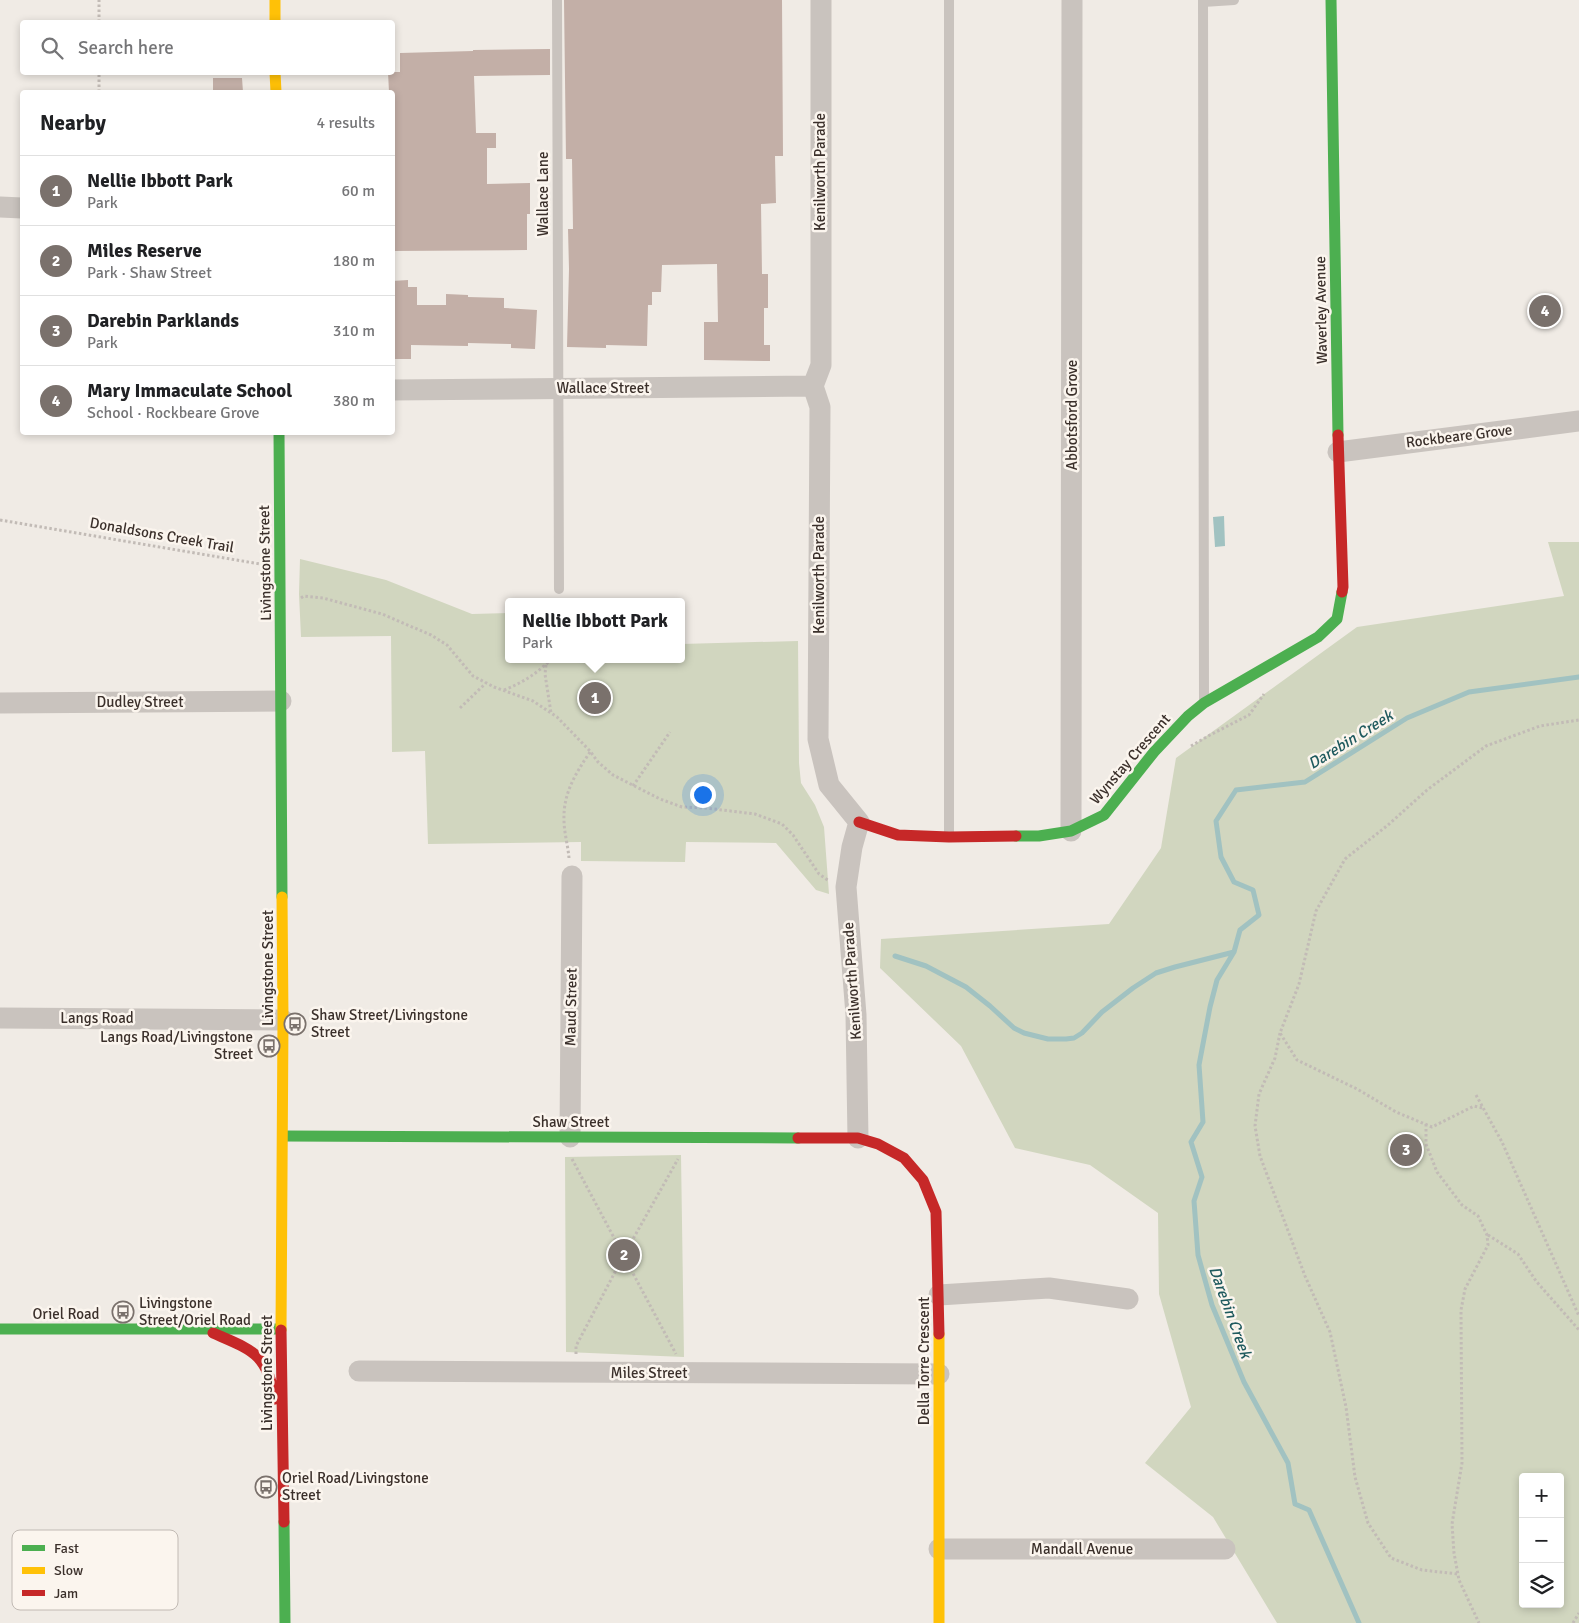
<!DOCTYPE html>
<meta charset="utf-8">
<style>
body{margin:0;font-family:Signika,sans-serif;background:#f2f2f2;color:#202124}
.controls{position:absolute;right:15px;bottom:15px;display:grid;overflow:hidden;border-radius:5px;box-shadow:0 2px 8px #0003}
.controls button{width:45px;height:45px;display:grid;place-items:center;padding:0;border:0;border-bottom:1px solid #e0e0e0;background:#fff;color:#202124;font:25px sans-serif}
.you{position:absolute;left:702px;top:794px;width:18px;height:18px;margin:-12px;border:4px solid #fff;border-radius:50%;background:#1a73e8;box-shadow:0 0 0 8px #1a73e833}
.badge{display:grid;place-items:center;width:32px;height:32px;border-radius:50%;background:#7a716c;color:#fff;font-size:16px;font-weight:700}
.pin{position:absolute;translate:-50% -50%;border:2px solid #fff;box-shadow:0 1px 5px #0006}
.popup{position:absolute;left:505px;top:598px;width:180px;height:65px;box-sizing:border-box;display:grid;place-content:center;border-radius:5px;background:#fff;filter:drop-shadow(0 1px 4px #0005);font-size:16px;white-space:nowrap;color:#757577}
.popup b{font-size:19px;color:#202124}
.popup::after{content:'';position:absolute;left:50%;top:100%;margin-left:-10px;border:10px solid transparent;border-top-color:#fff}
.list{margin:0;padding:0;list-style:none}
h2{display:flex;justify-content:space-between;align-items:center;height:65px;margin:0;padding:0 20px;font-size:21px}
h2 small{font-size:16px;font-weight:400;color:#757577}
.list li{display:grid;grid-template-columns:32px 1fr auto;gap:15px;align-items:center;box-sizing:border-box;height:70px;padding:0 20px;border-top:1px solid #e0e0e0}
.list b{display:block;font-size:19px;white-space:nowrap}
.list p{margin:0;font-size:16px;white-space:nowrap;color:#757577}
.list em{font-size:16px;font-style:normal;color:#757577}
.icon{flex:none;width:28px;height:28px;fill:none;stroke:currentColor;stroke-width:2;stroke-linecap:round;stroke-linejoin:round}
.map{position:relative;flex:none;width:1579px;height:1623px;overflow:hidden}
.search{position:absolute;background:#fff;box-shadow:0 2px 8px #0003;left:20px;top:20px;width:375px;height:55px;display:flex;align-items:center;gap:12px;box-sizing:border-box;padding:0 18px;border-radius:5px;color:#757577;font-size:19px}
.panel{position:absolute;background:#fff;box-shadow:0 2px 8px #0003;left:20px;top:90px;width:375px;height:345px;border-radius:5px}
.map>svg:first-child{display:block}
</style>
<div class="map">
<svg width="1579" height="1623" viewBox="0 0 1579 1623">
<rect width="100%" height="100%" fill="#f0ebe5"/>
<!-- green -->
<path fill="#d1d6bf" fill-rule="evenodd" d="M1548 542H1579V1623H1277L1213 1517 1145 1463 1191 1407 1159 1294 1158 1213 1090 1165 1015 1148 961 1046 880 968 881 939 1109 924 1161 848 1176 758 1357 627 1564 596ZM1523 1477H1560V1604H1523Z
M300 559 386 580 472 614 509 613V659H681V644L798 641 799 763 801 783 815 805 824 827 829 894 816 890 776 843 686 842 685 862 581 861V842L428 844 425 751 392 752 391 636 301 637 299 594Z
M681 1155 684 1357 566 1352 565 1157Z"/>
<!-- water -->
<path fill="#a1c2c1" d="M1224 516 1225 546 1215 547 1213 517Z"/>
<g fill="none" stroke-linecap="round" stroke-linejoin="round">
<!-- stream -->
<path stroke="#a1c2c1" stroke-width="5" d="M895 956 926 966 966 987 990 1006 1014 1028 1024 1033 1048 1039H1066L1074 1038 1082 1033 1102 1012 1133 988 1156 973 1175 967 1234 952
M1359 1623 1309 1510 1295 1504 1288 1463 1244 1382 1212 1305 1198 1255 1194 1201 1202 1177 1191 1142 1203 1122 1199 1065 1210 1007 1217 980 1234 952 1240 930 1259 915 1253 890 1234 882 1221 857 1216 821 1236 790 1305 782 1407 718 1469 692 1579 677"/>
</g>
<!-- building -->
<path fill="#c3afa7" d="M564 0H782L783 156H775L776 203 761 204 762 274H768V308H764V345H770V361L704 360V322H718L717 264 662 265 661 292H652V305H648L647 346 606 345V348L567 347 569 269 568 229H573L572 159H566Z
M550 49V75L474 76 476 133H496V148H487V184L530 183V214H527V250L392 251V92H389L388 72H400V53L473 51V50Z
M213 78H242L243 92H213Z
M408 280V287H417V305H446V294L468 295V297L504 298V308L537 310 535 349 511 348V344L468 343V346L411 345V359H392V281Z"/>
<g fill="none" stroke-linecap="round" stroke-linejoin="round">
<!-- path -->
<path stroke="#c2bbb6" stroke-width="3" stroke-dasharray="2.5 2.5" stroke-linecap="butt" d="M99 22V0
M99 92V72
M0 520 260 564
M301 598 304 596 323 598 382 614 431 635 447 645 473 676 494 687 533 701 557 717 590 751 598 762 613 775 660 799 682 807 706 808 755 814 782 824 793 835 819 874 829 881
M546 665 545 674 551 713
M504 690C522 683 538 673 551 659
M460 708 486 683
M1191 746 1210 735 1249 715 1264 694
M633 786 670 732
M569 858C568 846 564 832 564 820 563 793 576 773 590 752
M1280 1033 1275 1058 1259 1094 1255 1126 1260 1156 1305 1276 1330 1332 1346 1407 1355 1477 1368 1523 1391 1558 1422 1570 1458 1574
M1476 1095 1502 1142 1579 1316
M1482 1108 1474 1106 1432 1127 1396 1112 1357 1089 1297 1060 1280 1033 1299 984 1316 911 1345 859 1388 825 1427 790 1486 746 1540 726 1579 720
M1426 1124V1144L1437 1172 1462 1205 1478 1216 1487 1235 1488 1245 1465 1289 1461 1310 1462 1463 1452 1524 1454 1553 1459 1580 1479 1623
M572 1159 676 1354
M1488 1235 1518 1254 1536 1281 1579 1330
M576 1354V1346L624 1255 678 1159
M1573 1623 1579 1613"/>
<!-- lane -->
<path stroke="#c9c3be" stroke-width="10" d="M557 0 559 589
M1203 0 1204 699
M1203 2 1234 0
M949 836V0"/>
<!-- street -->
<path stroke="#c9c3be" stroke-width="21" d="M821 0V365L813 386 820 407 818 739 829 785 859 822 852 847 846 887 856 1015 858 1138
M0 207 22 208
M392 390 813 386
M1338 452 1579 421
M0 703 281 701
M1071 831 1072 0
M0 1018 283 1020
M570 1137 572 876
M939 1295 1049 1288 1128 1299
M359 1371 939 1374
M939 1549H1225"/>
<!-- fast -->
<path stroke="#4caf50" stroke-width="11" d="M1331 0 1338 435
M279 432 282 897
M1016 836H1039L1071 831 1104 815 1154 752 1188 716 1204 703 1318 637 1337 619 1342 592
M283 1136 798 1138
M0 1329H281
M284 1522 285 1623"/>
<!-- slow -->
<path stroke="#ffc107" stroke-width="11" d="M275 0V22
M275 72 276 92
M281 1330 283 1020 282 897
M939 1334V1623"/>
<!-- jam -->
<path stroke="#c62828" stroke-width="11" d="M1338 435 1343 587 1342 592
M859 822 898 835 949 837 1016 836
M798 1138H858L878 1144 904 1158 923 1180 936 1212 939 1334
M281 1330 284 1522
M213 1333C252 1350 267 1353 275 1399"/>
</g>
<!-- icons -->
<defs>
<g id="bus-ring" transform="scale(1.125)"><circle r="9.5" fill="#fbf5ee" stroke="#7a716c" stroke-width="1.5"/><path d="M-5-6H5V4H4V6H2V4H-2V6H-4V4H-5ZM-3.5-4V0h7V-4ZM-3.5 1.2v1.5H-2V1.2ZM2 1.2v1.5H3.5V1.2Z" fill="#7a716c"/></g>
</defs>
<g fill-rule="evenodd">
<use href="#bus-ring" x="295" y="1024"/>
<use href="#bus-ring" x="269" y="1046"/>
<use href="#bus-ring" x="123" y="1312"/>
<use href="#bus-ring" x="266" y="1487"/>
</g>
<g text-anchor="middle" stroke-width="5" stroke-linejoin="round" paint-order="stroke">
<!-- street labels -->
<g font-size="15" fill="#3b302b" stroke="#fbf5ee">
<text transform="translate(820 172) rotate(-90)" y="5">Kenilworth Parade</text>
<text transform="translate(543 194) rotate(-90)" y="5">Wallace Lane</text>
<text transform="translate(1321 310) rotate(-91)" y="5">Waverley Avenue</text>
<text x="603" y="393">Wallace Street</text>
<text transform="translate(1072 415) rotate(-90)" y="5">Abbotsford Grove</text>
<text transform="translate(1459 436) rotate(-7)" y="5">Rockbeare Grove</text>
<text transform="translate(162 535) rotate(10)" y="5">Donaldsons Creek Trail</text>
<text transform="translate(265 563) rotate(-91)" y="5">Livingstone Street</text>
<text transform="translate(819 575) rotate(-90)" y="5">Kenilworth Parade</text>
<text x="140" y="707">Dudley Street</text>
<text transform="translate(1130 759) rotate(-49)" y="5">Wynstay Crescent</text>
<text transform="translate(268 968) rotate(-90)" y="5">Livingstone Street</text>
<text transform="translate(852 981) rotate(-94)" y="5">Kenilworth Parade</text>
<text transform="translate(571 1007) rotate(-89)" y="5">Maud Street</text>
<text x="97" y="1023">Langs Road</text>
<text x="571" y="1127">Shaw Street</text>
<text x="66" y="1319">Oriel Road</text>
<text transform="translate(924 1361) rotate(-90)" y="5">Della Torre Crescent</text>
<text transform="translate(267 1373) rotate(-90)" y="5">Livingstone Street</text>
<text x="649" y="1378">Miles Street</text>
<text x="1082" y="1554">Mandall Avenue</text>
</g>
<!-- poi labels -->
<g font-size="15" fill="#3b302b" stroke="#fbf5ee" text-anchor="start">
<text x="311" y="1020">Shaw Street/Livingstone<tspan x="311" dy="17">Street</tspan></text>
<text x="253" y="1042" text-anchor="end">Langs Road/Livingstone<tspan x="253" dy="17">Street</tspan></text>
<text x="139" y="1308">Livingstone<tspan x="139" dy="17">Street/Oriel Road</tspan></text>
<text x="282" y="1483">Oriel Road/Livingstone<tspan x="282" dy="17">Street</tspan></text>
</g>
<!-- water labels -->
<g font-size="16" font-style="italic" fill="#1f5a5e" stroke="#fbf5ee">
<text transform="translate(1350 739) rotate(-32)" y="6">Darebin Creek</text>
<text transform="translate(1231 1312) rotate(70)" y="6">Darebin Creek</text>
</g>
</g>
<!-- legend -->
<rect x="12" y="1530" width="166" height="80" rx="8" fill="#fbf5ee" stroke="#c1bab4" stroke-width="1"/>
<rect x="22" y="1545" width="23" height="6" fill="#4caf50"/>
<rect x="22" y="1567" width="23" height="7" fill="#ffc107"/>
<rect x="22" y="1590" width="23" height="6" fill="#c62828"/>
<g font-size="14" fill="#3b302b">
<text x="54" y="1553">Fast</text>
<text x="54" y="1575">Slow</text>
<text x="54" y="1598">Jam</text>
</g>
</svg>
<div class="controls">
<button>+</button>
<button>−</button>
<button><svg class="icon" aria-label="layers" viewBox="0 0 24 24"><path d="M12 4l9 5-9 5-9-5zM3 14l9 5 9-5"/></svg></button>
</div>
<div class="you"></div>
<div class="pin badge" style="left:595px;top:698px">1</div>
<div class="popup"><b>Nellie Ibbott Park</b>Park</div>
<div class="pin badge" style="left:624px;top:1255px">2</div>
<div class="pin badge" style="left:1406px;top:1150px">3</div>
<div class="pin badge" style="left:1545px;top:311px">4</div>
<div class="search"><svg class="icon" aria-label="search" viewBox="0 0 24 24"><circle cx="10" cy="10" r="6"/><path d="M15 15l6 6"/></svg>Search here</div>
<section class="panel">
<h2>Nearby<small>4 results</small></h2>
<ul class="list">
<li><span class="badge">1</span><div><b>Nellie Ibbott Park</b><p>Park</p></div><em>60 m</em></li>
<li><span class="badge">2</span><div><b>Miles Reserve</b><p>Park · Shaw Street</p></div><em>180 m</em></li>
<li><span class="badge">3</span><div><b>Darebin Parklands</b><p>Park</p></div><em>310 m</em></li>
<li><span class="badge">4</span><div><b>Mary Immaculate School</b><p>School · Rockbeare Grove</p></div><em>380 m</em></li>
</ul>
</section>
</div>
